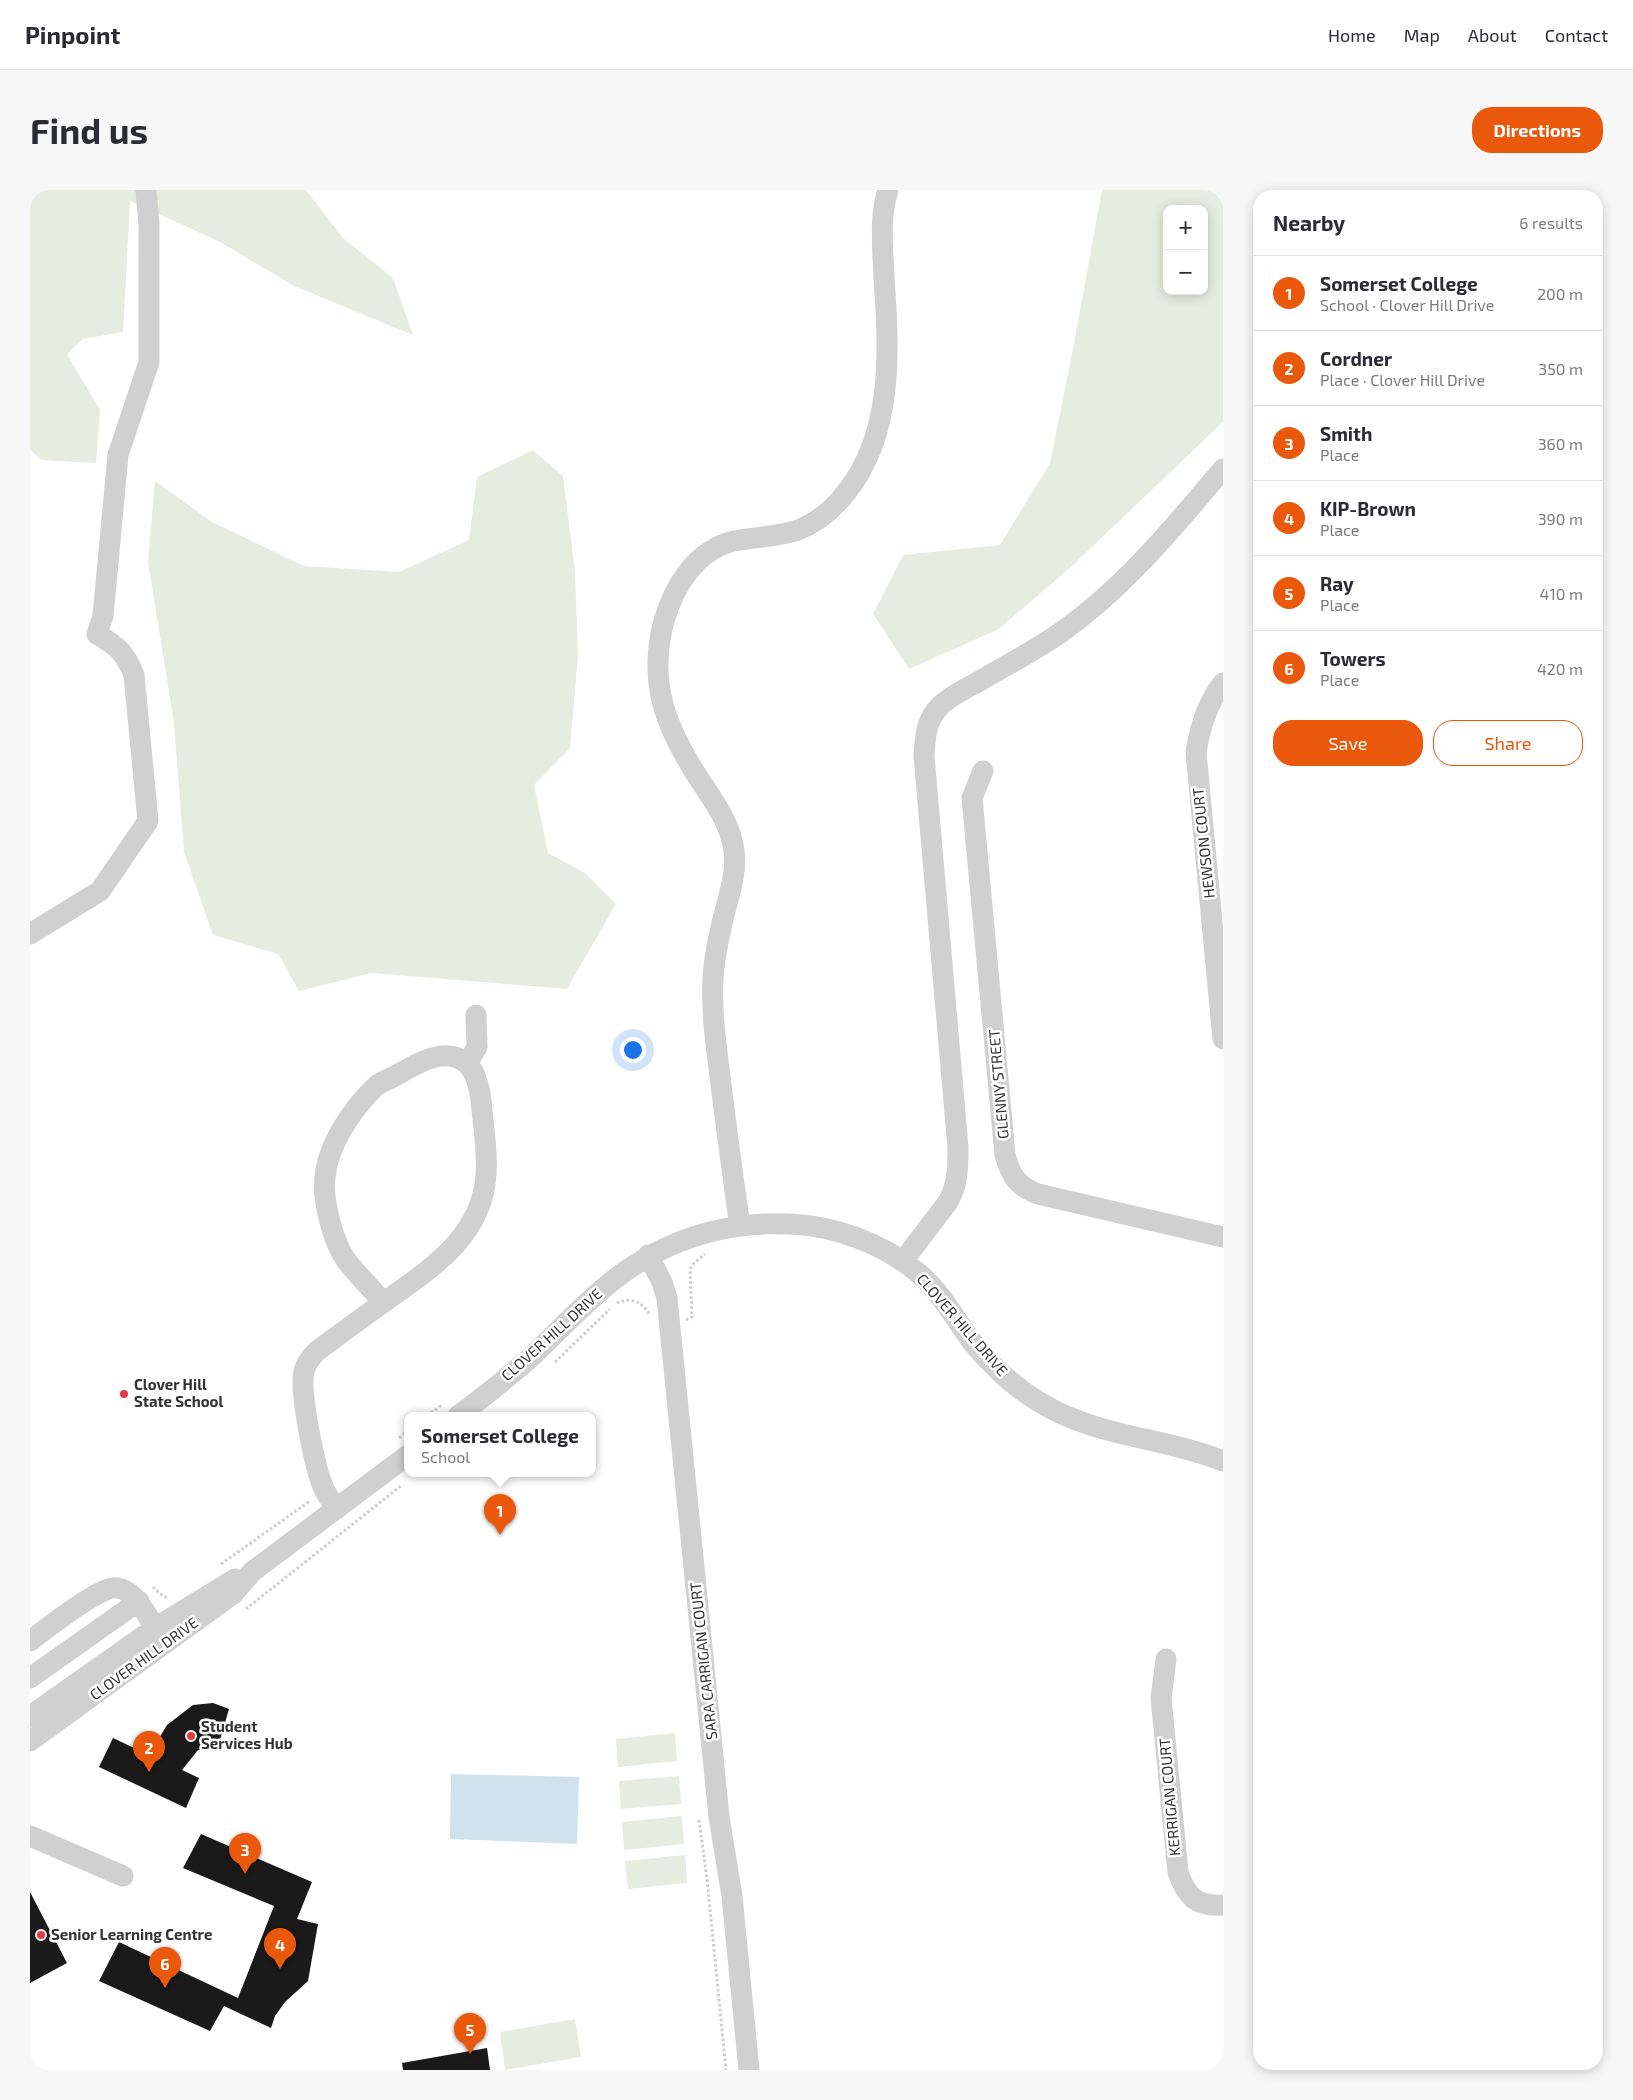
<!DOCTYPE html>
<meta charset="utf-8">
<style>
body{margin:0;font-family:"Exo 2",sans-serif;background:#f7f7f7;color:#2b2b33}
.controls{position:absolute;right:15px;top:15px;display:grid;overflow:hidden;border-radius:10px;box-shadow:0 2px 12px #0003}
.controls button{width:45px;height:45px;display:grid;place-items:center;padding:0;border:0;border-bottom:1px solid #e1e1e2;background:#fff;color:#2b2b33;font:25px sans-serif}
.you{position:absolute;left:602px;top:859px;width:18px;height:18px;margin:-12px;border:4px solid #fff;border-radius:50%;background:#1a73e8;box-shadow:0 0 0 8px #1a73e833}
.badge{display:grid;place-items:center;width:32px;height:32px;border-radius:50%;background:#ea580c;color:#fff;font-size:16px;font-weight:700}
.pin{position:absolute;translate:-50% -41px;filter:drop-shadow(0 1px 2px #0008)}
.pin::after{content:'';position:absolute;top:26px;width:18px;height:15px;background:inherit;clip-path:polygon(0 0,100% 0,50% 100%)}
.popup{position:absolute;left:374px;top:1222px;width:192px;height:65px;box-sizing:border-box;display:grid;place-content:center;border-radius:10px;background:#fff;filter:drop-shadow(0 1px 4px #0005);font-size:16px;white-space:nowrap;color:#7c7c81}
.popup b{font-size:19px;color:#2b2b33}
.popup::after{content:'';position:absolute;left:50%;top:100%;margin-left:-10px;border:10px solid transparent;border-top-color:#fff}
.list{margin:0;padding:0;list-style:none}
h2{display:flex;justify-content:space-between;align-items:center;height:65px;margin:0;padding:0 20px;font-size:21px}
h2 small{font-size:16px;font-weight:400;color:#7c7c81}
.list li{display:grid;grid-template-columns:32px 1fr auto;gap:15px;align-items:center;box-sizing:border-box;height:75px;padding:0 20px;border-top:1px solid #e1e1e2}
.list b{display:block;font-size:19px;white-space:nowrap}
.list p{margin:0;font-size:16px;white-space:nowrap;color:#7c7c81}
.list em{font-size:16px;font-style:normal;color:#7c7c81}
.actions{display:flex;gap:10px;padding:15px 20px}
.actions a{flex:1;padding:11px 0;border:1px solid #ea580c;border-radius:20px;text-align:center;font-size:18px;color:#ea580c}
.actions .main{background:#ea580c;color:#fff}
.map{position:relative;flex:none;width:1193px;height:1880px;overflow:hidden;border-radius:20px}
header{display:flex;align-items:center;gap:30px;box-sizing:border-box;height:70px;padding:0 25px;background:#fff;border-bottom:1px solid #e1e1e2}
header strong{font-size:24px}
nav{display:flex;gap:28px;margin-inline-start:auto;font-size:18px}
.intro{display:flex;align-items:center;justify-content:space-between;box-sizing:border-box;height:120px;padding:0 30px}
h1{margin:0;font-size:35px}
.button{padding:12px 22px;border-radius:20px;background:#ea580c;color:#fff;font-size:18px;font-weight:700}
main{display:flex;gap:30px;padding:0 30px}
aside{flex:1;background:#fff;border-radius:20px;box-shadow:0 2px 12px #0003}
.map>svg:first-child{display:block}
</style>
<header>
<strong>Pinpoint</strong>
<nav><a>Home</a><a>Map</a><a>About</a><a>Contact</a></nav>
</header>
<div class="intro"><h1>Find us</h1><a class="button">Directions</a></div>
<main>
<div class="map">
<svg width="1193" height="1880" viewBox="0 0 1193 1880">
<rect width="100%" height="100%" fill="#fff"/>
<!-- green -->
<path fill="#e6ecdf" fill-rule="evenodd" d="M0 0H276L313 48 363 88 383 145 264 96 190 52 100 11 93 142 53 149 37 164 70 220 66 273 12 270 0 260Z
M1072 0H1193V232L1042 376 969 439 879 479 843 424 873 365 970 355 1020 273 1044 154ZM1137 19H1174V101H1137Z
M503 260 533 286 545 381 548 465 540 558 504 595 518 663 555 683 586 714 537 799 341 783 269 801 248 764 183 745 154 662 144 533 118 372 125 291 182 332 274 376 369 382 439 350 447 287Z
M645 1543 647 1571 588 1577 586 1549Z
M649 1586 651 1614 591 1619 589 1591Z
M652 1626 654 1654 594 1660 592 1632Z
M655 1665 657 1693 598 1699 595 1671Z
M545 1829 551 1867 475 1880 470 1842Z"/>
<!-- water -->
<path fill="#cfe2ee" d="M421 1584 549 1587 547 1654 420 1649Z"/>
<!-- building -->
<path fill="#1a1a1a" d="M183 1513 199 1519 188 1557 168 1560 152 1580 169 1588 156 1618 69 1577 83 1548 119 1565 137 1535 163 1515Z
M171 1644 282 1692 267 1729 288 1734 278 1791 255 1812 245 1826 241 1838 194 1816 180 1841 69 1791 89 1752 208 1808 244 1716 153 1678Z
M0 1702 37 1773 0 1793Z
M457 1858 460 1880H373L372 1873Z"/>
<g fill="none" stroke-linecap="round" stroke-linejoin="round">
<!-- path -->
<path stroke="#cdcdcd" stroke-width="3" stroke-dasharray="2.5 2.5" stroke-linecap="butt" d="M587 1113C600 1107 612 1111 619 1124
M656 1130 662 1127 660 1079 664 1073 675 1064
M525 1172 580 1119
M397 1226 412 1215
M369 1248 378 1241
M191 1374 280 1311
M123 1397 133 1406 138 1408
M216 1419 372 1295
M669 1630 677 1689 696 1880"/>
<!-- minor -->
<path stroke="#d0d0d0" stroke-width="21" d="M1193 493C1177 513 1170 537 1166 562L1193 849
M953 581 942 608 975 965C981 986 987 996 1008 1004L1193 1047
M0 744 70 701 118 631 104 485C95 462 87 456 67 444L73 426 88 265 119 172V35L116 0
M437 874 447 857 446 825
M710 1036C703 989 697 942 691 895 687 860 681 825 683 789 684 767 689 746 694 725 699 705 707 682 704 661 701 635 685 613 671 592 637 540 617 494 634 431 644 396 666 360 704 351 725 347 748 347 768 340 786 333 803 319 815 304 864 244 859 161 854 88 853 60 849 28 858 0
M618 1065 632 1092 637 1108 689 1627 702 1706 719 1880
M873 1071 918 1012C928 994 928 978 928 958L894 566C895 547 896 530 910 516 920 506 935 499 948 492 975 476 1004 461 1030 443 1094 398 1143 338 1193 279
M428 1226C452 1208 476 1189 499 1169 528 1142 555 1112 586 1088 637 1049 697 1031 760 1034 805 1036 852 1053 887 1082 911 1101 924 1128 943 1153 962 1176 985 1198 1011 1213 1067 1247 1133 1247 1193 1271
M307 1319C303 1312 297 1306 294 1299 285 1279 269 1201 274 1181 276 1173 281 1167 287 1161 310 1144 333 1127 357 1110 402 1078 452 1046 456 985 458 961 453 935 451 910 448 890 443 868 419 866 401 864 378 879 363 887 357 890 351 892 346 896 323 918 298 954 295 987 292 1009 303 1052 316 1070 326 1084 342 1098 353 1113
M0 1451C15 1440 73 1393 88 1398 99 1400 109 1411 114 1420 120 1430 128 1440 127 1452
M1136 1469 1131 1508 1148 1682C1156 1706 1166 1717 1193 1715
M0 1488 109 1411
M0 1526 125 1438 205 1389
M0 1551 203 1404 223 1381 378 1265
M0 1646 93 1686"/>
</g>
<!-- markers -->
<g fill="#e63946" stroke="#fff" stroke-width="2">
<circle cx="94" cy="1204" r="5"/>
<circle cx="161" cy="1546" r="5"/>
<circle cx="11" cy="1745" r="5"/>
</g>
<g text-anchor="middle" stroke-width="5" stroke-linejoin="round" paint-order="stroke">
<!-- street labels -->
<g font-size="15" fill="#333" stroke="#fff">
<text transform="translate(1174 653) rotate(-96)" y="5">HEWSON COURT</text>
<text transform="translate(969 894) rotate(-95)" y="5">GLENNY STREET</text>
<text transform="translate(932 1135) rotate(49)" y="5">CLOVER HILL DRIVE</text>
<text transform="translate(522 1145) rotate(-42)" y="5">CLOVER HILL DRIVE</text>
<text transform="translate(114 1469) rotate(-36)" y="5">CLOVER HILL DRIVE</text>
<text transform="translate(674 1471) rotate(-96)" y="5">SARA CARRIGAN COURT</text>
<text transform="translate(1140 1607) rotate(-95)" y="5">KERRIGAN COURT</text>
</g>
<!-- poi labels -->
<g font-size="15" font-weight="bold" fill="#333" stroke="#fff" text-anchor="start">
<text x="104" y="1200">Clover Hill<tspan x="104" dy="17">State School</tspan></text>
<text x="171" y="1542">Student<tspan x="171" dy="17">Services Hub</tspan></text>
<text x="21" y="1750">Senior Learning Centre</text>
</g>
</g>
</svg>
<div class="controls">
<button>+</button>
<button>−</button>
</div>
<div class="you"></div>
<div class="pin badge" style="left:470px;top:1345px">1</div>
<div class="popup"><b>Somerset College</b>School</div>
<div class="pin badge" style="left:119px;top:1582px">2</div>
<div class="pin badge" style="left:215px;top:1684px">3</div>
<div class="pin badge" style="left:250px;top:1779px">4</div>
<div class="pin badge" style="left:440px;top:1864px">5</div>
<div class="pin badge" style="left:135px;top:1798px">6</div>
</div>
<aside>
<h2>Nearby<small>6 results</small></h2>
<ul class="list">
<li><span class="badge">1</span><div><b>Somerset College</b><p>School · Clover Hill Drive</p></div><em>200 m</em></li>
<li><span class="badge">2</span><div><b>Cordner</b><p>Place · Clover Hill Drive</p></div><em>350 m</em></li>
<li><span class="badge">3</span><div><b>Smith</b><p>Place</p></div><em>360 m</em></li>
<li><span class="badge">4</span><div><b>KIP-Brown</b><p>Place</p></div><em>390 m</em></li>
<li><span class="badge">5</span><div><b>Ray</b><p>Place</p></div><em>410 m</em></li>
<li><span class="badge">6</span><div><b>Towers</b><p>Place</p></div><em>420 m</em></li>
</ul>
<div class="actions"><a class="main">Save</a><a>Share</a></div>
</aside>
</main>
